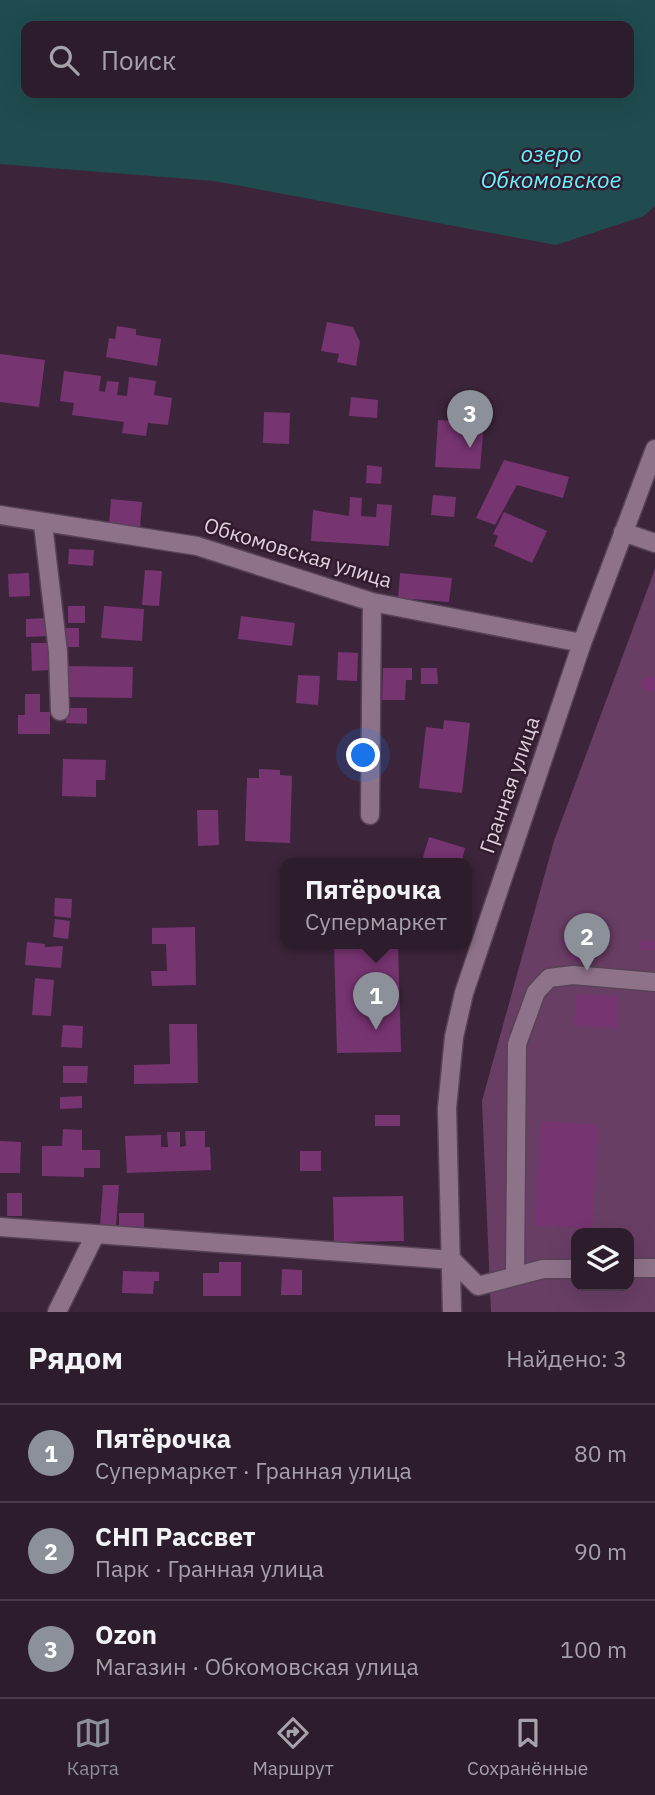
<!DOCTYPE html>
<html lang="ru">
<meta charset="utf-8">
<style>
body{margin:0;font-family:"IBM Plex Sans",sans-serif;background:#392938;color:#f1f3f6}
.controls{position:absolute;right:21px;bottom:21px;display:grid;overflow:hidden;border-radius:14px;box-shadow:0 7px 28px #0002}
.controls button{width:63px;height:63px;display:grid;place-items:center;padding:0;border:0;border-bottom:2px solid #483a48;background:#2d1c2c;color:#f1f3f6;font:35px sans-serif}
.you{position:absolute;left:364px;top:756px;width:24px;height:24px;margin:-18px;border:5px solid #fff;border-radius:50%;background:#1a73e8;box-shadow:0 0 0 10px #1a73e833}
.badge{display:grid;place-items:center;width:46px;height:46px;border-radius:50%;background:#8c9099;color:#fff;font-size:23px;font-weight:700}
.pin{position:absolute;translate:-50% -58px;filter:drop-shadow(0 2px 4px #0008)}
.pin::after{content:'';position:absolute;top:37px;width:24px;height:21px;background:inherit;clip-path:polygon(0 0,100% 0,50% 100%)}
.popup{position:absolute;left:280px;top:858px;width:192px;height:91px;box-sizing:border-box;display:grid;place-content:center;border-radius:14px;background:#2d1c2c;filter:drop-shadow(0 2px 5px #0005);font-size:23px;white-space:nowrap;color:#a7a1a9}
.popup b{font-size:26px;color:#f1f3f6}
.popup::after{content:'';position:absolute;left:50%;top:100%;margin-left:-14px;border:14px solid transparent;border-top-color:#2d1c2c}
.list{margin:0;padding:0;list-style:none}
h2{display:flex;justify-content:space-between;align-items:center;height:91px;margin:0;padding:0 28px;font-size:30px}
h2 small{font-size:23px;font-weight:400;color:#a7a1a9}
.list li{display:grid;grid-template-columns:46px 1fr auto;gap:21px;align-items:center;box-sizing:border-box;height:98px;padding:0 28px;border-top:2px solid #483a48}
.list b{display:block;font-size:26px;white-space:nowrap}
.list p{margin:0;font-size:23px;white-space:nowrap;color:#a7a1a9}
.list em{font-size:23px;font-style:normal;color:#a7a1a9}
.icon{flex:none;width:38px;height:38px;fill:none;stroke:currentColor;stroke-width:2;stroke-linecap:round;stroke-linejoin:round}
.map{position:relative;flex:none;width:655px;height:1312px;overflow:hidden}
.search{position:absolute;background:#2d1c2c;box-shadow:0 7px 28px #0002;left:21px;right:21px;top:21px;height:77px;display:flex;align-items:center;gap:18px;box-sizing:border-box;padding:0 24px;border-radius:14px;color:#a7a1a9;font-size:26px}
.sheet{height:385px;background:#2d1c2c}
nav{display:flex;justify-content:space-around;align-items:center;box-sizing:border-box;height:98px;border-top:2px solid #483a48;background:#2d1c2c;font-size:19px;color:#a7a1a9}
nav a{display:grid;justify-items:center;gap:4px}
nav .on{color:#8c9099}
.map>svg:first-child{display:block}
</style>
<div class="map">
<svg width="655" height="1312" viewBox="0 0 655 1312">
<rect width="100%" height="100%" fill="#3c253a"/>
<!-- green -->
<path fill="#693e65" fill-rule="evenodd" d="M655 569V1312H491L482 1101 554 841ZM576 1233H629V1286H576Z"/>
<!-- water -->
<path fill="#204c4f" fill-rule="evenodd" d="M0 0H655V206L644 216 556 245 214 181 0 164ZM26 26H629V93H26Z"/>
<!-- building -->
<path fill="#763471" d="M327 322 353 327 360 342 356 366 337 362 339 354 321 351Z
M117 326 136 329V335L161 339 157 366 106 357 109 338 115 339Z
M0 354 45 360 39 407 0 402Z
M64 371 101 376 99 391 105 392 107 381 119 382 117 395 127 396 129 377 156 381 154 395 172 398 168 425 148 423 146 436 122 433 124 422 72 415 74 403 60 401Z
M351 397 378 400 377 418 349 416Z
M264 412 290 413 289 444 263 443Z
M438 420 484 423 480 469 435 467Z
M504 460 569 477 563 498 517 485 495 525 476 518Z
M367 465 382 467 381 484 366 483Z
M433 495 456 497 454 517 431 515Z
M350 497 362 498 361 516 376 517 377 504 392 505 389 546 311 541 313 510 349 516Z
M111 499 142 502 140 528 109 525Z
M504 512 547 531 532 563 494 546 498 536 493 534Z
M69 549 94 550 93 566 68 564Z
M145 570 162 571 159 606 142 605Z
M29 573 30 596 9 597 8 574Z
M400 573 452 578 449 602 398 598Z
M68 606H85V623H68Z
M104 606 144 609 142 641 101 638Z
M241 616 295 623 292 646 238 639Z
M48 618 49 636 26 637V619Z
M66 628H79V647H65Z
M31 643H50L51 670 32 671Z
M338 652 358 653 357 681 337 680Z
M66 666 133 667 132 698 66 697Z
M383 668H412V680H406L405 700H382Z
M421 668H437L438 684H421Z
M298 675 320 676 318 705 296 703Z
M642 677H655V691H642Z
M25 694H40V712H50V734H18V715H25Z
M67 708H87V724L66 723Z
M444 720 470 723 462 793 419 788 426 727 443 729Z
M63 759 106 760 105 780H96V797L62 796Z
M259 769 280 770V775L292 776 290 843 245 841 247 778H259Z
M197 810H218L219 845 198 846Z
M429 837 465 848 461 864H421Z
M55 898 72 899 71 918 54 916Z
M55 919 70 921 68 939 53 937Z
M195 927 196 985 152 986 151 971H167L166 944H152V928Z
M566 931 595 941 587 964 568 958 572 947 561 944Z
M639 941H655V950H639Z
M27 942 45 944V947L63 946 61 968 25 965Z
M334 944H398L401 1052 337 1053Z
M35 978 54 980 51 1016 32 1015Z
M576 994 618 996 617 1028 574 1026Z
M169 1024H197L198 1083 134 1084V1065L170 1064Z
M63 1025 83 1026 82 1048 61 1047Z
M63 1066H88L87 1083H63Z
M82 1096V1108L60 1109V1097Z
M375 1115H400V1126H375Z
M541 1121 598 1125 592 1229 535 1225Z
M63 1129 82 1130V1150H100V1168H84V1177L42 1176V1146H62Z
M185 1131H205V1147H210L211 1170 127 1173 125 1136 161 1135V1147H168L167 1132H180V1147L186 1146Z
M0 1141 21 1142 20 1173H0Z
M300 1151H321V1171H300Z
M103 1185H119L116 1226 100 1225Z
M7 1193H22V1216H7Z
M403 1196 404 1241 334 1242 333 1197Z
M119 1213H144V1232H119Z
M219 1262H241V1296H203V1273H219Z
M282 1269 302 1270V1295H281Z
M123 1271 159 1272V1281H154L153 1294 122 1293Z"/>
<g fill="none" stroke-linecap="round" stroke-linejoin="round">
<!-- minor casing -->
<g stroke="#574355" stroke-width="21">
<path id="minor" d="M0 515 197 546 372 602 582 643
M43 524 58 652 60 711
M623 532 655 543
M370 815 372 602
M0 1227 452 1260 478 1286 543 1269H576
M629 1268H655
M515 1275 517 1044 536 992 549 978 573 975 655 982
M57 1312 95 1235
M452 1312 447 1108 454 1037 464 993 582 643 655 449"/>
</g>
<!-- minor -->
<use href="#minor" stroke="#8e728a" stroke-width="18"/>
</g>
<g text-anchor="middle" stroke-width="5" stroke-linejoin="round" paint-order="stroke">
<!-- street labels -->
<g font-size="21" fill="#decfdc" stroke="#321b2f">
<text transform="translate(298 553) rotate(17)" y="7">Обкомовская улица</text>
<text transform="translate(510 785) rotate(-71)" y="7">Гранная улица</text>
</g>
<!-- water labels -->
<g font-size="23" font-style="italic" fill="#65f4fc" stroke="#321b2f">
<text x="551" y="162">озеро<tspan x="551" dy="26">Обкомовское</tspan></text>
</g>
</g>
</svg>
<div class="controls">
<button><svg class="icon" aria-label="layers" viewBox="0 0 24 24"><path d="M12 4l9 5-9 5-9-5zM3 14l9 5 9-5"/></svg></button>
</div>
<div class="you"></div>
<div class="pin badge" style="left:376px;top:1030px">1</div>
<div class="popup"><b>Пятёрочка</b>Супермаркет</div>
<div class="pin badge" style="left:587px;top:971px">2</div>
<div class="pin badge" style="left:470px;top:448px">3</div>
<div class="search"><svg class="icon" aria-label="search" viewBox="0 0 24 24"><circle cx="10" cy="10" r="6"/><path d="M15 15l6 6"/></svg>Поиск</div>
</div>
<section class="sheet">
<h2>Рядом<small>Найдено: 3</small></h2>
<ul class="list">
<li><span class="badge">1</span><div><b>Пятёрочка</b><p>Супермаркет · Гранная улица</p></div><em>80 m</em></li>
<li><span class="badge">2</span><div><b>СНП Рассвет</b><p>Парк · Гранная улица</p></div><em>90 m</em></li>
<li><span class="badge">3</span><div><b>Ozon</b><p>Магазин · Обкомовская улица</p></div><em>100 m</em></li>
</ul>
</section>
<nav>
<a class="on"><svg class="icon" aria-label="map" viewBox="0 0 24 24"><path d="M3 6l6-2 6 2 6-2v14l-6 2-6-2-6 2zM9 4v14M15 6v14"/></svg>Карта</a>
<a><svg class="icon" aria-label="directions" viewBox="0 0 24 24"><path d="M12 3l9 9-9 9-9-9zM9 14v-3h6M13 9l2 2-2 2"/></svg>Маршрут</a>
<a><svg class="icon" aria-label="saved" viewBox="0 0 24 24"><path d="M7 4h10v16l-5-4-5 4z"/></svg>Сохранённые</a>
</nav>
